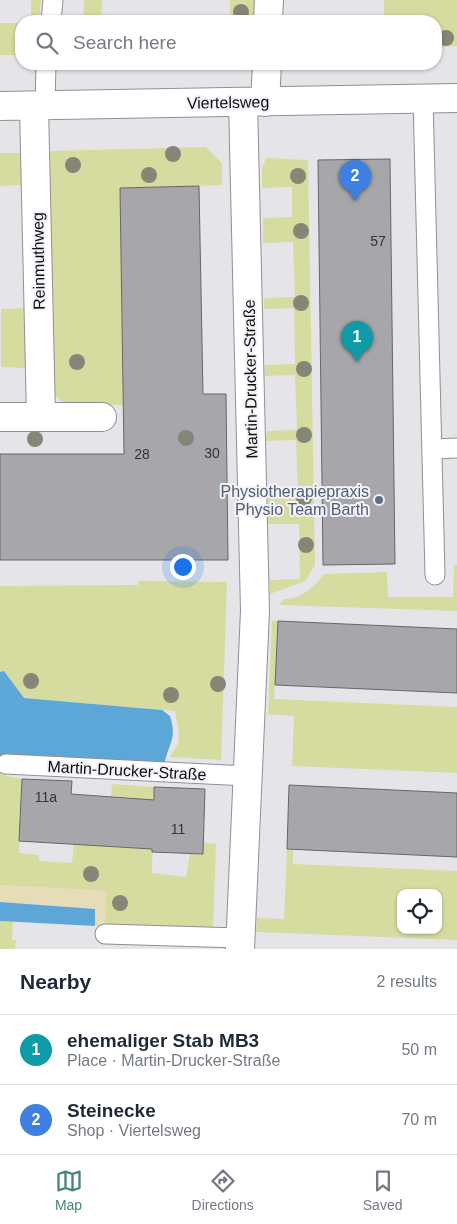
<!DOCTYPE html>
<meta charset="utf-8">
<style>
body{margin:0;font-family:Arial,sans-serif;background:#f2f2f3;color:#1f2937}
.controls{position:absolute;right:15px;bottom:15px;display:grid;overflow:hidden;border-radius:10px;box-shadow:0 1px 4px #0004}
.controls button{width:45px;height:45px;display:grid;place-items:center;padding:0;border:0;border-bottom:1px solid #e0e1e3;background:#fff;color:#1f2937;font:25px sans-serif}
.you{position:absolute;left:182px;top:566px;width:18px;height:18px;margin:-12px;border:4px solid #fff;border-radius:50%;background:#1a73e8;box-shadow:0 0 0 8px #1a73e833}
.badge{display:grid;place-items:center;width:32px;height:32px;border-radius:50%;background:#448778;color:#fff;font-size:16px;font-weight:700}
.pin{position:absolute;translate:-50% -41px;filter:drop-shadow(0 1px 2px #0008)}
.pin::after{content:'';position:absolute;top:26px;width:18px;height:15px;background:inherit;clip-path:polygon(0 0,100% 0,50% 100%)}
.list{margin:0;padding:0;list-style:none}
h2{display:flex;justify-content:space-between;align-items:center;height:65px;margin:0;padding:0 20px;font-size:21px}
h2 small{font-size:16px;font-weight:400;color:#747a83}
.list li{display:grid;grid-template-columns:32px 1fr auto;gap:15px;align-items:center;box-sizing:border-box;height:70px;padding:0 20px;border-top:1px solid #e0e1e3}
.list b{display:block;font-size:19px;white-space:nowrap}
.list p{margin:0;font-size:16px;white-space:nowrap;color:#747a83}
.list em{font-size:16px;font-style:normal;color:#747a83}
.icon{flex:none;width:28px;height:28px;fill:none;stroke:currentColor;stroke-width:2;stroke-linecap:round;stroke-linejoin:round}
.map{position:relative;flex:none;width:457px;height:949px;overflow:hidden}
.search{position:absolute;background:#fff;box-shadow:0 1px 4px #0004;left:15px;right:15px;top:15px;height:55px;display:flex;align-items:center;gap:12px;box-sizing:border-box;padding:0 18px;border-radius:20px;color:#747a83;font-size:19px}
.sheet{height:205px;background:#fff}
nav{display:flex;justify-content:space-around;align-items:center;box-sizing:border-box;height:70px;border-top:1px solid #e0e1e3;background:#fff;font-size:14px;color:#747a83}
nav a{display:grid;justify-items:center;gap:2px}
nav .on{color:#448778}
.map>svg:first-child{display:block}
</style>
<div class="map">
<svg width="457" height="949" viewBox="0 0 457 949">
<rect width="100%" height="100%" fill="#e5e5e9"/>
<!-- green -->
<path fill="#d6dba0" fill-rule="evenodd" d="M31 0H41L39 21H31Z
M84 0H102L101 21H83Z
M230 0H256L255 21H230Z
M384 0H457V46L436 47V21H384Z
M0 23H21V55H0Z
M206 147 222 163V185L120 188 123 405H73L62 402 53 393 46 160 51 151Z
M0 153H23L24 185 0 186Z
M266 158 308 160 315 565 305 581 270 594V580L300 579 299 524H268V496L298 495 296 440 266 441 267 431 297 430 295 375 265 376V365L295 364 294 308 264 309V298L295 297 293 242 263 243V218L292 217V187L262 188V168Z
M26 308 27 362 24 368 1 367V309Z
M454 565H457V611L279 605 284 599C302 599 314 587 324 574L387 572 388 597H453Z
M138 581 227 582 221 760 170 757 178 744 179 734 175 711 24 698 4 671 0 672V586L138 585Z
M272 621H278L274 699 457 707V773L292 766 294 716 268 714Z
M0 758 7 759 6 776 22 779 19 853 39 855V861L72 863 74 844 130 848 153 815 152 873 186 877 190 854H203V843L216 844 213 931 105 926 106 891 0 885Z
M112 784 154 787V802L131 825 133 798 111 796Z
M287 850H293V864L457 871V940L256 932 257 918 284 919ZM401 893H438V930H401Z
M0 921 13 922 12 940H16L15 949H0Z"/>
<!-- sand -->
<path fill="#e6dcb7" d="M0 885 106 891 105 926H95V909L0 902Z"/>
<!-- water -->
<path fill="#5da7d8" d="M4 671 24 698 162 710 170 716C178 741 167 744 164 767L0 758V672Z
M0 902 95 909V926L0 921Z"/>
<!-- building -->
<path fill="#a7a7ab" stroke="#66666a" d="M390 159 395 564 323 565 318 160Z
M199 186 203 394H226L228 560H0V454H124L120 188Z
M278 621 457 629V693L275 685Z
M22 779 72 781 71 794 154 800V787L205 789 203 854 152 852V849L19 841Z
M289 785 457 793V857L287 849Z"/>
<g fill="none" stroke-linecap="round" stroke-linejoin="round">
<!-- lane casing -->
<g stroke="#909094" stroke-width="21">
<path id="lane" d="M51 21 53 0
M423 98 435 575
M45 105 46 64
M432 449 457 448
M6 764 247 776
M105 934 240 938"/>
</g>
<!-- street casing -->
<g stroke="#909094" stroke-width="30">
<path id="street" d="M268 21 269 0
M265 102 267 64
M0 106 457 98
M0 417H41L34 106
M41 417H102
M240 949 255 611 243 102"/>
</g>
<!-- lane -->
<use href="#lane" stroke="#fff" stroke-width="19"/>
<!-- street -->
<use href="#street" stroke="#fff" stroke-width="28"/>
</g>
<!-- trees -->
<g fill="#858676">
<circle cx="241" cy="12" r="8"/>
<circle cx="446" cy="38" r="8"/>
<circle cx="173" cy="154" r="8"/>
<circle cx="73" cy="165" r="8"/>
<circle cx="149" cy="175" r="8"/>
<circle cx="298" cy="176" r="8"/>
<circle cx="301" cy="231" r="8"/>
<circle cx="301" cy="303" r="8"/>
<circle cx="77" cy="362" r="8"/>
<circle cx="304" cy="369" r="8"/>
<circle cx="304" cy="435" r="8"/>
<circle cx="186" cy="438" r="8"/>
<circle cx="35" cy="439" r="8"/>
<circle cx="304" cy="498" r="8"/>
<circle cx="306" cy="545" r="8"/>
<circle cx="31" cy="681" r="8"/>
<circle cx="218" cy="684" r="8"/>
<circle cx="171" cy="695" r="8"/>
<circle cx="91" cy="874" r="8"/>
<circle cx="120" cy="903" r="8"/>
</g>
<!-- markers -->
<circle fill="#5c6f8a" stroke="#f3f2f7" stroke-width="2" cx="379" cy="500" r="5"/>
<g text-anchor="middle" stroke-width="4" stroke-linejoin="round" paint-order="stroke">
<!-- number labels -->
<g font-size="14" fill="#343436">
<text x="378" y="246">57</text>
<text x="212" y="458">30</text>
<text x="142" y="459">28</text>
<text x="46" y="802">11a</text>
<text x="178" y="834">11</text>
</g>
<!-- street labels -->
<g font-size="16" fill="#0e0e0f" stroke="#f3f2f7">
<text transform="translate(228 102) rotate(-1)" y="6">Viertelsweg</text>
<text transform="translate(38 261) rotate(-91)" y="6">Reinmuthweg</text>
<text transform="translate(250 379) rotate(-91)" y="6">Martin-Drucker-Straße</text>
<text transform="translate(127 770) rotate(3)" y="6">Martin-Drucker-Straße</text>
</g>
<!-- service labels -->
<g font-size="16" fill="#4e5e75" stroke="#f3f2f7" text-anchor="end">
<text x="369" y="497">Physiotherapiepraxis<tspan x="369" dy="18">Physio Team Barth</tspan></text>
</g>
</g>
</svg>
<div class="controls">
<button><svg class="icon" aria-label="locate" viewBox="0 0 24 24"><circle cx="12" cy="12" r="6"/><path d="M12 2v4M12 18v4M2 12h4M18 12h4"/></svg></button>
</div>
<div class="you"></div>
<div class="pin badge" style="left:357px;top:362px;background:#0f9aa8">1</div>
<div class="pin badge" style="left:355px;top:201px;background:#3f7fe0">2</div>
<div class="search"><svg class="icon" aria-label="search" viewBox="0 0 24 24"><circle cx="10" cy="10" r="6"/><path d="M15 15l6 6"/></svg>Search here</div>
</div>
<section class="sheet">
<h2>Nearby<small>2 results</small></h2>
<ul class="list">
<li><span class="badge" style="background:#0f9aa8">1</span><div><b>ehemaliger Stab MB3</b><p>Place · Martin-Drucker-Straße</p></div><em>50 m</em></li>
<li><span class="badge" style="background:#3f7fe0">2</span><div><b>Steinecke</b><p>Shop · Viertelsweg</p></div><em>70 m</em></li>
</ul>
</section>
<nav>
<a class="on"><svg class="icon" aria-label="map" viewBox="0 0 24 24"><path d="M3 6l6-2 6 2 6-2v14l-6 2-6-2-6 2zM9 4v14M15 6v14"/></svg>Map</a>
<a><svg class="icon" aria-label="directions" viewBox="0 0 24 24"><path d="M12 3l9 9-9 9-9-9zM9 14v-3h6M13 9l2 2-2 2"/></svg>Directions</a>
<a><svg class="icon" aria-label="saved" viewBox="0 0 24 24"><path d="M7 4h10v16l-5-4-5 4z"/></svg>Saved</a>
</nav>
